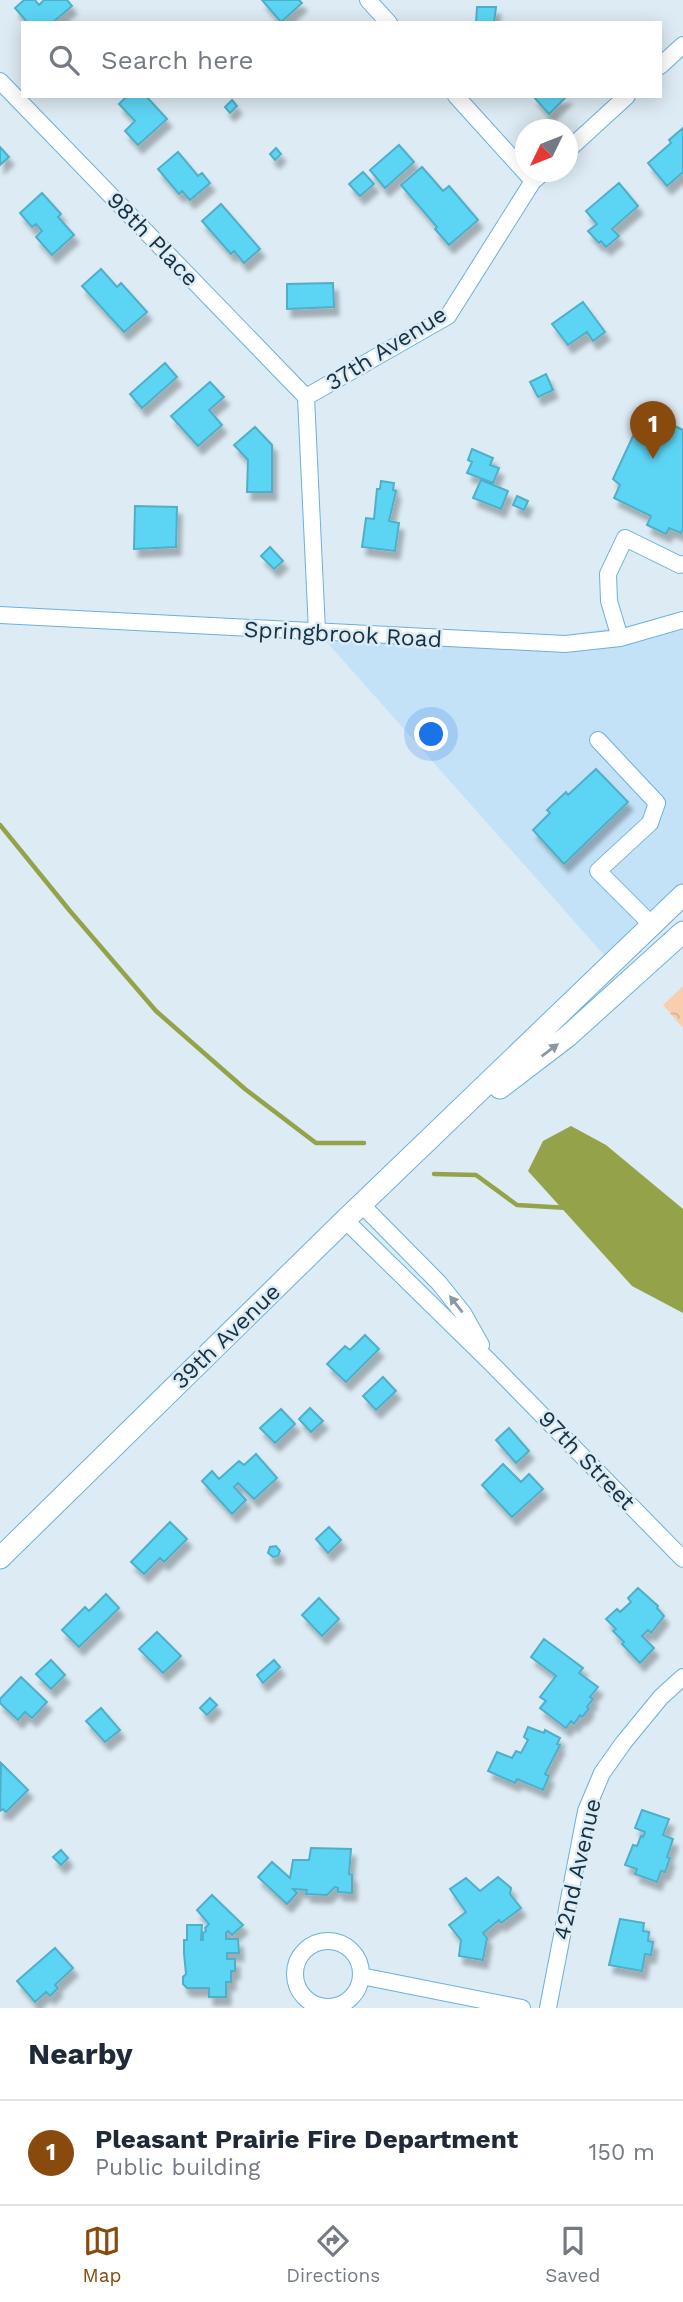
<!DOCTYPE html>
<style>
body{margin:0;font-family:"Work Sans",sans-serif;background:#f2f2f3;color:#1f2937}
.compass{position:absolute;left:515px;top:119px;width:63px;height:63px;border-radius:50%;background:#fff;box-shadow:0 4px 18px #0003;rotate:227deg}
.you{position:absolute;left:432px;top:735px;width:24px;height:24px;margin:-18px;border:5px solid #fff;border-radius:50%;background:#1a73e8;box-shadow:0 0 0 10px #1a73e833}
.badge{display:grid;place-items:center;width:46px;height:46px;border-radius:50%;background:#884a0d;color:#fff;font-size:23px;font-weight:700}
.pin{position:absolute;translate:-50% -58px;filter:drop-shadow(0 2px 4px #0008)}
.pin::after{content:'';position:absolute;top:37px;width:24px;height:21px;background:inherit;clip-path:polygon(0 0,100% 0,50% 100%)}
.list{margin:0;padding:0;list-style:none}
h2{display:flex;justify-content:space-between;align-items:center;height:91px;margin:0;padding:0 28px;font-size:30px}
h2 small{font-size:23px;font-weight:400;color:#747a83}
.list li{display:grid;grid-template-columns:46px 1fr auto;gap:21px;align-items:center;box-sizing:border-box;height:105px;padding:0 28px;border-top:2px solid #e0e1e3}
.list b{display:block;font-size:26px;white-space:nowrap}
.list p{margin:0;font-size:23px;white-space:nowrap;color:#747a83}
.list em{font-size:23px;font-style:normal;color:#747a83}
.icon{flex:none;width:38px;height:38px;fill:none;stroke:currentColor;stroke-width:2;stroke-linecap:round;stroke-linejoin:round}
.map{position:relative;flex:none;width:683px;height:2008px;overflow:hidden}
.search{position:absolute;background:#fff;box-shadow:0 4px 18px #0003;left:21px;right:21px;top:21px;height:77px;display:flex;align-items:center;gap:18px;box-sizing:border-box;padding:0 24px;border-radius:0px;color:#747a83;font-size:26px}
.sheet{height:196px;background:#fff}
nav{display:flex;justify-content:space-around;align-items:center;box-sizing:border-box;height:98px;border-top:2px solid #e0e1e3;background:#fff;font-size:19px;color:#747a83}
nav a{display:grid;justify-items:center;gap:4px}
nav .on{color:#884a0d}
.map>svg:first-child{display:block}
</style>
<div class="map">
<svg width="683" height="2008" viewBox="0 0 683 2008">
<defs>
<pattern id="forest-crowns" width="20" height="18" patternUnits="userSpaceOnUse" patternTransform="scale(1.75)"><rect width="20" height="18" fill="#f9ceaf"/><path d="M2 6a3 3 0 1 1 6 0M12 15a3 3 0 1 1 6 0" fill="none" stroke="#d5b198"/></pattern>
<filter id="shadow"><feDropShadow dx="4.5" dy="8" stdDeviation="2" flood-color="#0004"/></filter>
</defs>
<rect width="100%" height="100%" fill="#ddebf4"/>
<!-- built -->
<path fill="#c4e2f7" d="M683 618V895L612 964 317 631 510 643Z"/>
<!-- forest -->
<path fill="url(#forest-crowns)" d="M683 986V1028L663 1005Z"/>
<!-- water -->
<path fill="#94a34a" d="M571 1126 606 1145 683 1209V1313L632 1286 528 1171 543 1141Z"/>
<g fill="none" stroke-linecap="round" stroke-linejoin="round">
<!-- stream -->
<path stroke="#94a34a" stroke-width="4.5" d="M0 825 70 911 156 1011 245 1089 316 1143H364
M434 1174 476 1175 517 1205 568 1208"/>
</g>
<!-- building -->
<path fill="#5bd5f5" stroke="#4fafc8" stroke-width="2" filter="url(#shadow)" d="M24 0H35L39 5 44 0H67L72 6 52 23H28L15 8Z
M262 0H299L302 3 281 22Z
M477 7H496L494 23H476Z
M127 96H146L167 119 138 145 125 131 135 121 119 104Z
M533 96H567L549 114Z
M232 100 237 106 230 113 225 107Z
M683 128V172L667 186 648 163 671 143 669 140Z
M399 145 414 162 385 188 370 170Z
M0 147 9 157 0 165Z
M276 148 281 154 275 160 270 154Z
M178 152 198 176 202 173 210 183 190 200 182 191 179 194 158 169Z
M422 167 443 191 449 186 478 220 449 245 435 229 437 227 401 185Z
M363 172 374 184 360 196 349 184Z
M619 183 638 206 612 229 619 236 606 247 601 241 599 243 588 231 597 224 586 211Z
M42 193 61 214 58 217 74 235 52 255 36 237 42 231 36 224 32 227 20 213Z
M221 204 260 249 244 263 234 251 231 254 202 221Z
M101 269 117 287 121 283 147 312 124 332 82 286Z
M333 283 334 307 287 309V284Z
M583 302 605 332 593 341 587 332 568 345 552 324Z
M165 363 177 377 142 408 130 394Z
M546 374 553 390 538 397 530 382Z
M210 382 224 397 209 410 222 425 198 446 171 416Z
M654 416 683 430V529L681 533 669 528 666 534 647 525 651 516 614 498 620 485 613 479 634 434 643 439Z
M255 427 272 445V492H247L248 460 234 445Z
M472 449 493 458 490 465 499 468 493 483 467 473 472 462 468 460Z
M481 480 508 491 501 509 473 498Z
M381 481 394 483 393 490 396 491 389 521 399 523 395 551 362 547 366 518 374 519 377 489H380Z
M517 496 528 501 524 510 513 505Z
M135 506 177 507 176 547 134 549Z
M270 547 283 561 274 569 261 556Z
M596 769 628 802 564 864 533 830 550 813 547 810 566 792 568 795Z
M365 1335 379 1349 346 1382 327 1364 345 1346 350 1350Z
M383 1377 396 1391 376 1410 363 1396Z
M310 1408 323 1421 311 1432 299 1419Z
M281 1409 295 1424 275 1443 260 1428Z
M509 1428 529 1451 516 1463 496 1440Z
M256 1454 277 1478 254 1499 238 1483 234 1487 246 1500 232 1514 202 1481 212 1471 219 1479 239 1461 244 1465Z
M503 1464 521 1482 529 1474 543 1489 512 1517 482 1485Z
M170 1522 187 1539 164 1562 160 1558 144 1574 131 1562Z
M329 1527 341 1540 328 1553 316 1539Z
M276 1546 280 1551 278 1556 273 1557 268 1553 270 1547Z
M638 1588 658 1606 657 1608 664 1616 651 1633 648 1630 642 1636 654 1648 640 1663 622 1644 624 1642 613 1631 616 1629 606 1619 617 1609 620 1612 631 1602 628 1598Z
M106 1594 119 1608 79 1647 62 1630 85 1607 89 1611Z
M319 1598 339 1619 322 1636 302 1615Z
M157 1632 181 1656 163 1673 139 1649Z
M544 1639 583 1668 579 1673 598 1687 590 1697 593 1699 587 1707 589 1709 582 1717 580 1715 574 1724 571 1721 566 1728 540 1708 546 1701 540 1697 556 1676 531 1657Z
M51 1660 65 1675 51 1689 36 1674Z
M274 1660 280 1667 263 1683 257 1675Z
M21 1677 47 1702 32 1718 25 1712 18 1720 0 1703V1699Z
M210 1698 217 1705 207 1715 200 1708Z
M101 1708 120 1730 105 1742 86 1721Z
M528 1727 544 1733 545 1730 560 1738 557 1744 560 1745 545 1774 549 1776 543 1790 517 1779 515 1783 488 1771 497 1752 512 1758 516 1751 521 1753 528 1740 524 1737Z
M1 1763 28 1790 6 1812 3 1809 0 1811Z
M642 1810 669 1819 663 1835 673 1839 667 1857 670 1858 665 1872 661 1871 657 1882 635 1874 637 1869 625 1865 633 1845 637 1846 641 1836 643 1837 645 1832 635 1828Z
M311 1848 351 1849 349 1874 352 1875V1893L338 1892V1888L335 1887 327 1895 306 1894 307 1890 293 1889 297 1893 287 1904 258 1877 272 1862 290 1878 293 1860H309Z
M61 1850 68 1858 61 1865 53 1857Z
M498 1877 511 1888 510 1894 521 1908 501 1923 499 1920 483 1933 487 1938 483 1960 459 1956 461 1940 449 1925 466 1912 450 1889 466 1878 480 1891Z
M212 1895 243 1925 232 1935 228 1931 226 1933V1939H238L239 1953H227V1959H235V1971H231V1982H226V1997H209V1988H187L183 1984V1977L186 1974 184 1953V1940H187V1925H202L201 1940H203V1933L206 1931 205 1928 209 1924 197 1910Z
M620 1919 644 1923 643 1931 649 1932 648 1941 653 1942 651 1955 645 1954 642 1971 609 1965Z
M55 1948 73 1968 55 1985 58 1988 50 1996 46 1992 35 2002 17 1981Z"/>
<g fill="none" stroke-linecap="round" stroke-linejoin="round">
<!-- minor casing -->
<g stroke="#6ab1dd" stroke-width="18">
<path id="minor" d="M368 0 389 23
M660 66 683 45
M0 81 306 397
M456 96 533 181
M568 150 627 96
M0 615 565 644 620 638 683 620
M317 631 306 397 448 316 533 181 544 172
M620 638 609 601 608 574 625 538 680 565 683 564
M598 740 657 803 650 823 598 871 652 925
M361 1204 439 1283 463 1313 481 1345
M345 1220 491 1363 683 1559
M295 1974a33 33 0 1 1 66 0a33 33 0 1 1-66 0Z
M361 1976 522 2008
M548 2008 586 1811 602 1773 624 1742 661 1697 683 1677"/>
</g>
<!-- major casing -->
<g stroke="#6ab1dd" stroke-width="23">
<path id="major" d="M500 1088 568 1036 683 932
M0 1558 345 1220 683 895"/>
</g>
<!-- minor -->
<use href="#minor" stroke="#fff" stroke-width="16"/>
<!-- major -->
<use href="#major" stroke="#fff" stroke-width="21"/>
</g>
<!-- one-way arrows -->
<defs><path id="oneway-solid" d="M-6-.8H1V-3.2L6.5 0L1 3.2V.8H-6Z" transform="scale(1.75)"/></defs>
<g fill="#8a98a2">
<use href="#oneway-solid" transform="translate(550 1050) rotate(-37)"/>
<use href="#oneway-solid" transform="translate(456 1304) rotate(-128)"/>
</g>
<g text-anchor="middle" stroke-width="5" stroke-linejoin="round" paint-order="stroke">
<!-- street labels -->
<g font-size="23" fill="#143244" stroke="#ddebf4">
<text transform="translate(153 239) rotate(46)" y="8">98th Place</text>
<text transform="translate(386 348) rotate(-32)" y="8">37th Avenue</text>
<text transform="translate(343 634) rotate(3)" y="8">Springbrook Road</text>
<text transform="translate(226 1336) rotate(-44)" y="8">39th Avenue</text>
<text transform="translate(587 1460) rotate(46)" y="8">97th Street</text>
<text transform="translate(577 1869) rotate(-77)" y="8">42nd Avenue</text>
</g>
</g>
</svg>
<svg class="compass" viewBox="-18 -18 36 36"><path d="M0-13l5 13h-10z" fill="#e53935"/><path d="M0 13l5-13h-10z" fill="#747a83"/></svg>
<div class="you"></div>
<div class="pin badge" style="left:653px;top:459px">1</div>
<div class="search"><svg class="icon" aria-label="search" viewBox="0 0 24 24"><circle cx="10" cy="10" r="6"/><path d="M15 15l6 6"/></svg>Search here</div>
</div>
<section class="sheet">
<h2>Nearby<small></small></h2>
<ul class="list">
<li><span class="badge">1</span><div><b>Pleasant Prairie Fire Department</b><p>Public building</p></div><em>150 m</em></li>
</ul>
</section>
<nav>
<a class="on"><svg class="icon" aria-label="map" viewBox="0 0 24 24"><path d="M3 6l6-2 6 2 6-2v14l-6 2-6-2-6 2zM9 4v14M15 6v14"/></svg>Map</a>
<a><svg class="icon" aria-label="directions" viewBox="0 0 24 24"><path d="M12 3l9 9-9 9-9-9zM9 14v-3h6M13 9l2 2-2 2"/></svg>Directions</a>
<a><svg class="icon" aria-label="saved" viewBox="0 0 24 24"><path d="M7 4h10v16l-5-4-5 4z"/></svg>Saved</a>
</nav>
